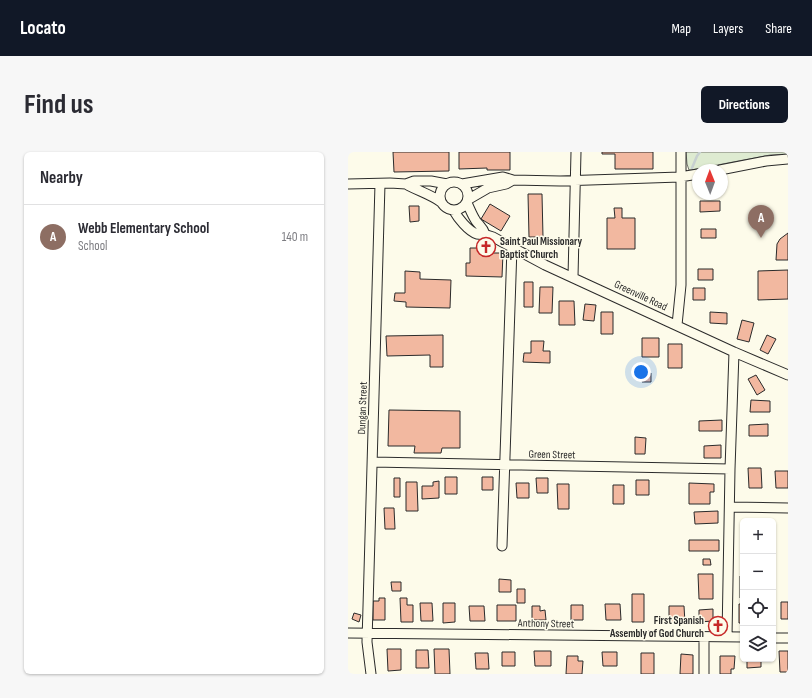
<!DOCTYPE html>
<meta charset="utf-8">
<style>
body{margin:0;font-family:"Sofia Sans Condensed",sans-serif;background:#f7f7f7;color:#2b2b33}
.controls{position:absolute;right:12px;bottom:12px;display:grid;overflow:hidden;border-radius:6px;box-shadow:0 1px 3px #0004}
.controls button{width:36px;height:36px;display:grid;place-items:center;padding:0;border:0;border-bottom:1px solid #e1e1e2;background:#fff;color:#2b2b33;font:20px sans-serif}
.compass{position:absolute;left:344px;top:12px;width:36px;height:36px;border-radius:50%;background:#fff;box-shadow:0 1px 3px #0004;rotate:359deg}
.you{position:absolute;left:293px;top:220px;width:14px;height:14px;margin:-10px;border:3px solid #fff;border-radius:50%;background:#1a73e8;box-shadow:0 0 0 6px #1a73e833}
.badge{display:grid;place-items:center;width:26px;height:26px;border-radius:50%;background:#111827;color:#fff;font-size:13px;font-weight:700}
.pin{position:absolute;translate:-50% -33px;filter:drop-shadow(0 1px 2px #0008)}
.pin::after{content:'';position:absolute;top:21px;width:14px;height:12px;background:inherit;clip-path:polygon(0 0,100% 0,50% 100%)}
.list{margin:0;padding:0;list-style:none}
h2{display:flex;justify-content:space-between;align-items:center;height:52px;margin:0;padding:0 16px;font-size:17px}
h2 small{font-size:13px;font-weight:400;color:#7c7c81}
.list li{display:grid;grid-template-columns:26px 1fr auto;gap:12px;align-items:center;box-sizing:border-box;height:64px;padding:0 16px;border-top:1px solid #e1e1e2}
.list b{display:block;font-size:15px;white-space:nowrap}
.list p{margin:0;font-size:13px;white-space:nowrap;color:#7c7c81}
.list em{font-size:13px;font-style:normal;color:#7c7c81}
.icon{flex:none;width:22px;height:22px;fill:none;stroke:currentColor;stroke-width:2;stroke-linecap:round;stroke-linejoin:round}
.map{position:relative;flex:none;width:440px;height:522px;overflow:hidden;border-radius:6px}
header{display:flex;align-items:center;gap:24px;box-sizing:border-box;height:56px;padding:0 20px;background:#111827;color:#fff}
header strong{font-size:19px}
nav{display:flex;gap:22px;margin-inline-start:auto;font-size:14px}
.intro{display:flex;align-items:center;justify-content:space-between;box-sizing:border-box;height:96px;padding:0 24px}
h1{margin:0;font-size:28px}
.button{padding:10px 18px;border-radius:6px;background:#111827;color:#fff;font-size:14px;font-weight:700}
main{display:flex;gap:24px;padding:0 24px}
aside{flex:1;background:#fff;border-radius:6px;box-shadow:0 1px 3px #0004}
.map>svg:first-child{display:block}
</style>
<header>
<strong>Locato</strong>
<nav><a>Map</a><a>Layers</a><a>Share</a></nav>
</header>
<div class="intro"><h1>Find us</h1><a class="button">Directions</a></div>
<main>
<aside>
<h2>Nearby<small></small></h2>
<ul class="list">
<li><span class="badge" style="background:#8d6e63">A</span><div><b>Webb Elementary School</b><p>School</p></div><em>140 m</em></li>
</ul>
</aside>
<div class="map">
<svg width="440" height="522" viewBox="0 0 440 522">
<rect width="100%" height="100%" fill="#fdfbea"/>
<!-- green -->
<path fill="#deebd1" stroke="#74746e" d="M338 0H440V2L422 3 343 18H341L339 12Z"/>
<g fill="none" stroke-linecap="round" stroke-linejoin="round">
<!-- stream -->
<path stroke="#c7d0d0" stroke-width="2.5" d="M344 16 349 4 352 0"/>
</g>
<!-- building -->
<path fill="#f2b8a0" stroke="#2b2b2b" d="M45 0H101V19L46 20Z
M111 0H162V18H139V16L111 17Z
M254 0H305V17H267V2H254Z
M180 42H194L195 85H181Z
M352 49H372V59L352 60Z
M142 52 162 64 153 79 133 67Z
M61 54H71V69L62 70Z
M266 56H274V66H287V97H259V66H267Z
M353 77H368V86H353Z
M440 81V108H428L429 92 432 87Z
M122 96H141L140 101H155L154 125 118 124V111H122Z
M350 117H365V128H350Z
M440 118V147L410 148V119Z
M57 119 72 120V127L103 128 102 156 58 155V150L46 149 47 141H57Z
M176 130H185V155H176Z
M192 135H205L204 161H191Z
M345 136H357V148H345Z
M211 149H226L227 173H211Z
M237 152 248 153 246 169 235 168Z
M253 160H265V182H253Z
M362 160 379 161V172L362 171Z
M394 168 406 171 401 190 389 187Z
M95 183V215H82V203L39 204 38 184Z
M419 183 428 187 420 202 412 198Z
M294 186H311V205H294Z
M183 189H196L195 199H202V211L175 210 176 201H183Z
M320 192H334V216H320Z
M294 221H303V230H294Z
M408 223 417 238 409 243 400 227Z
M403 248 422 249V260H402Z
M41 258 112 259V296H94L93 301H66L67 294H40Z
M374 268V279H351V269Z
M420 272V284H401V273Z
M287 285 298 286 297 302H287Z
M373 293V306H356V294Z
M400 316H413L414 336H401Z
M427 319H440V336H428Z
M97 325H109V342H97Z
M134 325H145V338H134Z
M46 326H52V345H46Z
M188 326H200V341H189Z
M288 328H301V343H288Z
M91 329V346L74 347V334H85V330Z
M58 330H69L70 359H58Z
M168 331H181V346H169Z
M341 331 366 332V340H362V352H341Z
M209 332H221V357H210Z
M265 333H276V352H265Z
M36 356H46L47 377H37Z
M370 359V371L347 372 346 360Z
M341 388H371V399H341Z
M355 407H362L363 413H355Z
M350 422H365V447H351Z
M392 424H395V446H392Z
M151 427 163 428V440H151Z
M43 430H53V439H44Z
M169 437H177V451H169Z
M284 442H296V470H284Z
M31 446H37V468H25V449H31Z
M52 446H59V453H65V470H53Z
M433 450H440V467H433Z
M72 451H84L85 469H73Z
M95 451H107V470L95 471Z
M257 452H272L273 468H258Z
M391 452H395V471H391Z
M149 453H168V469H149Z
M223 453H235V468H223Z
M121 454H136L137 469H122Z
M184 454H192V459L197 458 198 468H184Z
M321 454H336L337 471H321Z
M365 457V469L351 470V458Z
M6 461 13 463 11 470 4 467Z
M39 497H53V518L40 519Z
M86 497H101L102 522H87Z
M68 498H80L81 516H68Z
M186 499H203V514H187Z
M431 499H440V520H432Z
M154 500H167V514H154Z
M254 500H269V514H255Z
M127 501H140L141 517H128Z
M293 501H306V522H293Z
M333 502 345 503V522H332Z
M219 504H230V509H235L234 522H218Z
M372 504H387L386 517H383V522H372Z
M399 507H413V515L399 516Z"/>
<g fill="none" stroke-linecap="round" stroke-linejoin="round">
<!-- minor casing -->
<g stroke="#2b2b2b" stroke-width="11">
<path id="minor" d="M372 18 418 9 440 7
M92 44a14 14 0 1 1 28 0a14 14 0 1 1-28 0Z
M0 32 42 31 58 32 66 29H83L99 32
M58 32C70 39 82 42 93 50
M114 32 155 25 165 28 212 29 332 25 350 22
M121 47 140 36 158 32 165 28
M119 51C122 57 124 63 128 69 132 74 135 76 137 82
M106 59C110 66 120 79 129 82 135 83 138 82 145 85L197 113 386 200 440 223
M225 125 228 0
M329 173 333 133V0
M25 310 382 317
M382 355 440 356
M154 394 164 95
M0 481 395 485
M379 485 382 317 386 200
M425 486H440
M23 522 19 490 32 32
M356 522V485"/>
</g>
<!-- minor -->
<use href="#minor" stroke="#fdfbea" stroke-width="9"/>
</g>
<!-- icons -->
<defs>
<g id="church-ring" transform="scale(1)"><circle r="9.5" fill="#fdfbea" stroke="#c62828" stroke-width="1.5"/><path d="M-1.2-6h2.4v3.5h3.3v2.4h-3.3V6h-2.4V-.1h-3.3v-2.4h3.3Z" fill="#c62828"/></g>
</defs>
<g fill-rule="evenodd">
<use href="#church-ring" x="138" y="95"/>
<use href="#church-ring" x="370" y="474"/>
</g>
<g text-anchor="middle" stroke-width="3" stroke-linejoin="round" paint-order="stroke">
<!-- poi labels -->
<g font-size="11" font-weight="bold" fill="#2b2b2b" stroke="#fdfbea" text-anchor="start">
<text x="152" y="93">Saint Paul Missionary<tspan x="152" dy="13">Baptist Church</tspan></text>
<text x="356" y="472" text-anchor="end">First Spanish<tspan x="356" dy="13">Assembly of God Church</tspan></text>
</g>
<!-- street labels -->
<g font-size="11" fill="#2b2b2b" stroke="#fdfbea">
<text transform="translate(293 143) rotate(25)" y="4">Greenville Road</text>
<text transform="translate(14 256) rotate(-88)" y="4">Dungan Street</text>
<text transform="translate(204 302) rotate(1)" y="4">Green Street</text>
<text transform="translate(198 471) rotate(1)" y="4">Anthony Street</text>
</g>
</g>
</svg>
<div class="controls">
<button>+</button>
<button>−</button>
<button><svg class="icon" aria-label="locate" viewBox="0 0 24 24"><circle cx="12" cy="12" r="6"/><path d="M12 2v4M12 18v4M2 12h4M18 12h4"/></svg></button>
<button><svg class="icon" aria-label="layers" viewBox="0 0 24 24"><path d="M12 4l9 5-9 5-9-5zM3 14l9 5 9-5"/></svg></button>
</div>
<svg class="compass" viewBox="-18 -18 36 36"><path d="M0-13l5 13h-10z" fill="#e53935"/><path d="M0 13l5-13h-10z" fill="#7c7c81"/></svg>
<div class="you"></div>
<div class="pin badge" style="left:413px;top:86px;background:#8d6e63">A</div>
</div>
</main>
